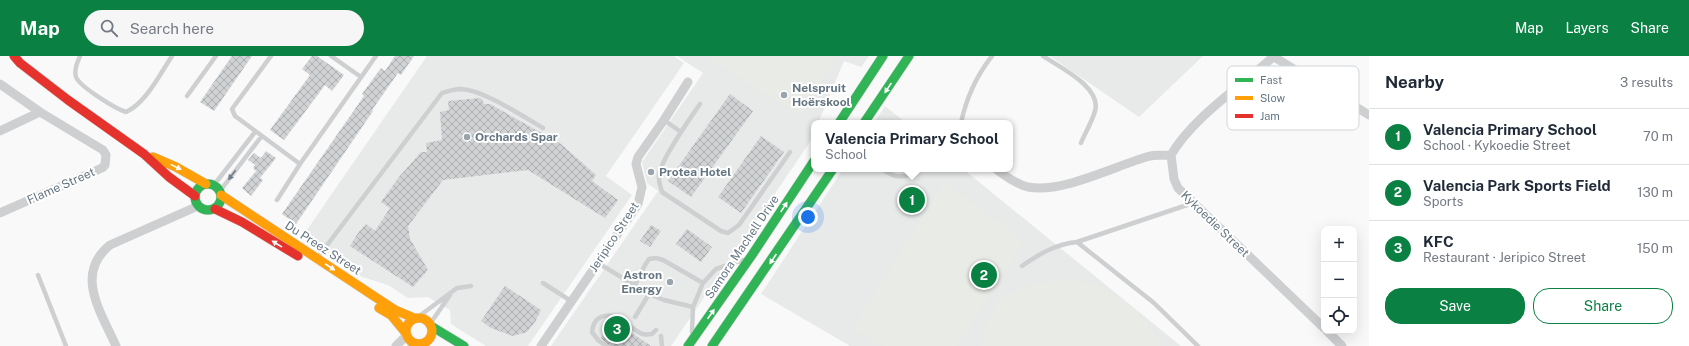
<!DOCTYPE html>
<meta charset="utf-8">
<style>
body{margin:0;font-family:"Public Sans",sans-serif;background:#f6f6f7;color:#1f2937}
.controls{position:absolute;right:12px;bottom:12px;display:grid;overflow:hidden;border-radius:8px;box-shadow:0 4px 16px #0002}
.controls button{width:36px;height:36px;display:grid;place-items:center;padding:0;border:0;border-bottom:1px solid #e0e1e3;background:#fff;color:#1f2937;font:20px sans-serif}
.you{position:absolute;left:808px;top:161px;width:14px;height:14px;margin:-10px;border:3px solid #fff;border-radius:50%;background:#1a73e8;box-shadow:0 0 0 6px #1a73e833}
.badge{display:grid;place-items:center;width:26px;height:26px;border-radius:50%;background:#0b8043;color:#fff;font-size:13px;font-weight:700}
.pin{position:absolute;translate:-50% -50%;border:2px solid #fff;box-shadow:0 1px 4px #0006}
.popup{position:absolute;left:811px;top:64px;width:202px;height:52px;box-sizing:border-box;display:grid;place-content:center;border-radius:8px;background:#fff;filter:drop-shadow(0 1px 3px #0005);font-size:13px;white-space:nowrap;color:#747a83}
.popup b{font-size:15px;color:#1f2937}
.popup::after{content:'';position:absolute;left:50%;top:100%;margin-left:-8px;border:8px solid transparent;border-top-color:#fff}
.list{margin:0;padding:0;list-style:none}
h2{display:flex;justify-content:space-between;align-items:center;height:52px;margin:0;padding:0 16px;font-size:17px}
h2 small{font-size:13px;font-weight:400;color:#747a83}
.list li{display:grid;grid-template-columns:26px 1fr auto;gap:12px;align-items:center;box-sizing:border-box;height:56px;padding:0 16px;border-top:1px solid #e0e1e3}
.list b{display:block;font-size:15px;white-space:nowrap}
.list p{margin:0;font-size:13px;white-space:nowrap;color:#747a83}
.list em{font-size:13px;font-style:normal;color:#747a83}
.actions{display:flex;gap:8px;padding:12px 16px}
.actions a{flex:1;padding:9px 0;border:1px solid #0b8043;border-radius:16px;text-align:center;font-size:14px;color:#0b8043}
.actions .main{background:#0b8043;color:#fff}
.icon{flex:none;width:22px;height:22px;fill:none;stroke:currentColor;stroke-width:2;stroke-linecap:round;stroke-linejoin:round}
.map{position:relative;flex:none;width:1369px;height:290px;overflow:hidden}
header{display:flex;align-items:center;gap:24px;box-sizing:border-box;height:56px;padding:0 20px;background:#0b8043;color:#fff}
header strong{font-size:19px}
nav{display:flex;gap:22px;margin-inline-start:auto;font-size:14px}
.search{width:280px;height:36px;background:#f6f6f7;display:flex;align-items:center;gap:10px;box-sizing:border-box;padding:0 14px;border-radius:22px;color:#747a83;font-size:15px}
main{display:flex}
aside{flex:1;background:#fff}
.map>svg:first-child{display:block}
</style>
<header>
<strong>Map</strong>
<div class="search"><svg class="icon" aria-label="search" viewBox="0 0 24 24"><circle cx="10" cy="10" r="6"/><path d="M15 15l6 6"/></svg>Search here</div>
<nav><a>Map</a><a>Layers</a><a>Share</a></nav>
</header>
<main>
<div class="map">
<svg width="1369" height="290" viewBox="0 0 1369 290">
<defs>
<pattern id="building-cross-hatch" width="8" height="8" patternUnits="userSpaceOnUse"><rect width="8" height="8" fill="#d0d2d3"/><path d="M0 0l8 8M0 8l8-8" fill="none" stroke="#acafb1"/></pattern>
</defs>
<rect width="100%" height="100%" fill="#f9f9f9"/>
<!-- built -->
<path fill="#e8e9e9" d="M427 0H674L684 7 606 120 632 139 528 290H486L451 268 450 254 428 241 408 242 388 229 362 221 302 181Z
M677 0H869L861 11 844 5 818 67H814V76L810 86 671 290H551L658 135 647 127 642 106 703 17Z
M1050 0H1203L1139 61Z
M885 50 906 67H874Z
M843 113H963L1181 290H850L761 238Z"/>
<!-- garden -->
<path fill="#e8ebe6" d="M706 0H837L802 61Z
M944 126 1024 185 958 290H882L853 273Z
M1069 223C1102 228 1125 241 1146 267 1152 274 1159 281 1162 290H982C984 279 987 264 993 254 1010 231 1042 224 1069 223Z"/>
<!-- building -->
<path fill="url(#building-cross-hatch)" d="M232 0H252L214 55 200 46Z
M312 0H317L344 19 332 35 325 29 284 84 270 74 310 19 302 13Z
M395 0H414L401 19 398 17 372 54 373 55 296 168 282 158 364 40 362 38 381 12 385 15Z
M730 38 753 55 691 141 668 125Z
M480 42 482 43 484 48H490L561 88 596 119 592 125 618 144 605 162 528 114 443 124 408 170 410 183 428 214 413 231 350 190 358 177 366 168 375 175 390 152 381 146 399 121 421 96H427L426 87 442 84 440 56 449 54 448 45Z
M761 80 784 96 741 157 718 141Z
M266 95 276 102 260 122 263 124 251 140 242 132 256 115 253 112 255 109 248 104 254 97 261 102Z
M651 169 661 175 650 191 640 185Z
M687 173 712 191 701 206 676 188Z
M505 230 541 254 535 266 527 276 513 280 491 272 481 265Z
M613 264 651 290H610L601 282Z"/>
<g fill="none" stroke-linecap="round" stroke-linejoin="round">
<!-- fast casing -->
<g stroke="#d5d6d7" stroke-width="10">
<path id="fast" d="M839 67 883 0
M864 67 909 0
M195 141a13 13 0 1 1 26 0a13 13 0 1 1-26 0Z
M431 270 464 290
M688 290 752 199 814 105
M712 290 833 113"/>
</g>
<!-- slow casing -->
<g stroke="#d5d6d7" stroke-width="10">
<path id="slow" d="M153 101 176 111 206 128
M221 139 395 254 414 262
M379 252 391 259 405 276
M406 275a13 13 0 1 1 26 0a13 13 0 1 1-26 0Z"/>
</g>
<!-- jam casing -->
<g stroke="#d5d6d7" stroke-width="10">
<path id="jam" d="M14 0 20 7 68 44 144 98 169 121 195 140
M215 153 242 166 298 200"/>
</g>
<!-- lane -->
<path stroke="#cecfd0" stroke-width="4.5" d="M80 0C77 7 74 14 76 21 80 31 116 53 126 56 146 47 160 18 172 0
M271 0 232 53 235 60 300 108
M331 0 361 21
M1043 0C1059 11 1102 31 1095 55 1092 66 1085 77 1081 87
M187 40 216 0
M700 48C689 64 663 100 659 118 658 124 660 130 662 136L721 175 728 177 739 169 790 96
M664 64 681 76
M961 67C966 43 977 19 992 0
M882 113C896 123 905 123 918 113
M214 129 255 76
M220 135 261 81
M277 144 300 108 376 0
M1077 186 1193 147
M318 201 442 37C449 35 454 33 461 33 484 34 522 60 543 72
M598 207 649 238 664 244 693 251
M1022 210C1039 198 1056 188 1077 186L1154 247 1198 290
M38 219 66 290
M543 227 571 245
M635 229 645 209 649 203 656 202 663 204 703 227
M418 261 457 232 471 230
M635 261 649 238
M430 268 450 239
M692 276 693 251 703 227 716 213 743 204
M661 280 662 290
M606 290 599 285 592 276C593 270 594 264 601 261 617 254 629 272 642 278 646 279 649 278 652 278L656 274"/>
<!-- street -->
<path stroke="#cecfd0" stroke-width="9" d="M1274 1 1369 59
M0 28 40 56 103 94 106 99 105 109 102 112 0 157
M0 75 40 56
M1171 99 1174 123 1178 132 1324 272
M1171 99C1193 61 1242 30 1274 0
M996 113C1005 120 1016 128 1028 131 1062 138 1116 109 1150 100 1156 99 1164 99 1171 99
M1327 275 1342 290
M116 290C101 256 74 218 110 189L198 150
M396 290 406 280
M412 290 415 288
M541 290 638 148 642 131 636 108 638 101 664 64 688 26"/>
<!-- fast -->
<use href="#fast" stroke="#30b455" stroke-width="9"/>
<!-- slow -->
<use href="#slow" stroke="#ff9f0a" stroke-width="9"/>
<!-- jam -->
<use href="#jam" stroke="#e5322d" stroke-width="9"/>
</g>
<!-- one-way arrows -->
<defs><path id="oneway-solid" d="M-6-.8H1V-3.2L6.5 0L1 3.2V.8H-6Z"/></defs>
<g fill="#fff">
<use href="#oneway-solid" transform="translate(888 32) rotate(124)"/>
<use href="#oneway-solid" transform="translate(176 111) rotate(26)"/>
<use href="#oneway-solid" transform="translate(784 151) rotate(-57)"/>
<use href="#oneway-solid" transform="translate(277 188) rotate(-148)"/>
<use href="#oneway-solid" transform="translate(773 203) rotate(124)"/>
<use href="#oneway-solid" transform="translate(330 211) rotate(33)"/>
<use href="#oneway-solid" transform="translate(711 258) rotate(-55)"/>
</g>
<use fill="#707f8b" href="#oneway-solid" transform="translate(232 119) rotate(127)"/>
<!-- markers -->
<g fill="#99a4ac" stroke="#fff" stroke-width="1.5">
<circle cx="784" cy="39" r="4"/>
<circle cx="467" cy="81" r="4"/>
<circle cx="651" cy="116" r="4"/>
<circle cx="670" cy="226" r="4"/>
</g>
<g text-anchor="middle" stroke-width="4" stroke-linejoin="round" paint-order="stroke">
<!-- poi labels -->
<g font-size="12" font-weight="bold" fill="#657683" stroke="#fff" text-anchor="start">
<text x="792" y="36">Nelspruit<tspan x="792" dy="14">Hoërskool</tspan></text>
<text x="475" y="85">Orchards Spar</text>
<text x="659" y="120">Protea Hotel</text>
<text x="662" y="223" text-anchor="end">Astron<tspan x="662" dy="14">Energy</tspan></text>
</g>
<!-- street labels -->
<g font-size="12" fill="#657683" stroke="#fff">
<text transform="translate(61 130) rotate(-24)" y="4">Flame Street</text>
<text transform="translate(1215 168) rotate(44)" y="4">Kykoedie Street</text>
<text transform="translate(614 181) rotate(-57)" y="4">Jeripico Street</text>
<text transform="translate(742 191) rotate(-56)" y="4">Samora Machell Drive</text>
<text transform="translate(323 192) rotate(33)" y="4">Du Preez Street</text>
</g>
</g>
<!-- legend -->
<rect x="1227" y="10" width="132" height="64" rx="6" fill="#fff" stroke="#d1d6da" stroke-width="1"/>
<rect x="1235" y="22" width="18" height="4" fill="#30b455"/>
<rect x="1235" y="40" width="18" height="4" fill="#ff9f0a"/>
<rect x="1235" y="58" width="18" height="4" fill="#e5322d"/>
<g font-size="11" fill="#657683">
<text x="1260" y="28">Fast</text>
<text x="1260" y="46">Slow</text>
<text x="1260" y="64">Jam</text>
</g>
</svg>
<div class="controls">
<button>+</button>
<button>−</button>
<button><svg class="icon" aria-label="locate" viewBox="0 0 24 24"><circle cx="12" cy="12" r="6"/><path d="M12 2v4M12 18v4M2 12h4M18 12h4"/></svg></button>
</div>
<div class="you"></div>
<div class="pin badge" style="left:912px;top:144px">1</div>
<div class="popup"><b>Valencia Primary School</b>School</div>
<div class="pin badge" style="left:984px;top:219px">2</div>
<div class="pin badge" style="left:617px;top:273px">3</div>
</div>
<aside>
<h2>Nearby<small>3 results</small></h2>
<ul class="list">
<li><span class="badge">1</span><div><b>Valencia Primary School</b><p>School · Kykoedie Street</p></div><em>70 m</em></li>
<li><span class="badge">2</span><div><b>Valencia Park Sports Field</b><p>Sports</p></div><em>130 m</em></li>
<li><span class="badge">3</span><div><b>KFC</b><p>Restaurant · Jeripico Street</p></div><em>150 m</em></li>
</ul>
<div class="actions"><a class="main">Save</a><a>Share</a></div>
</aside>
</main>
